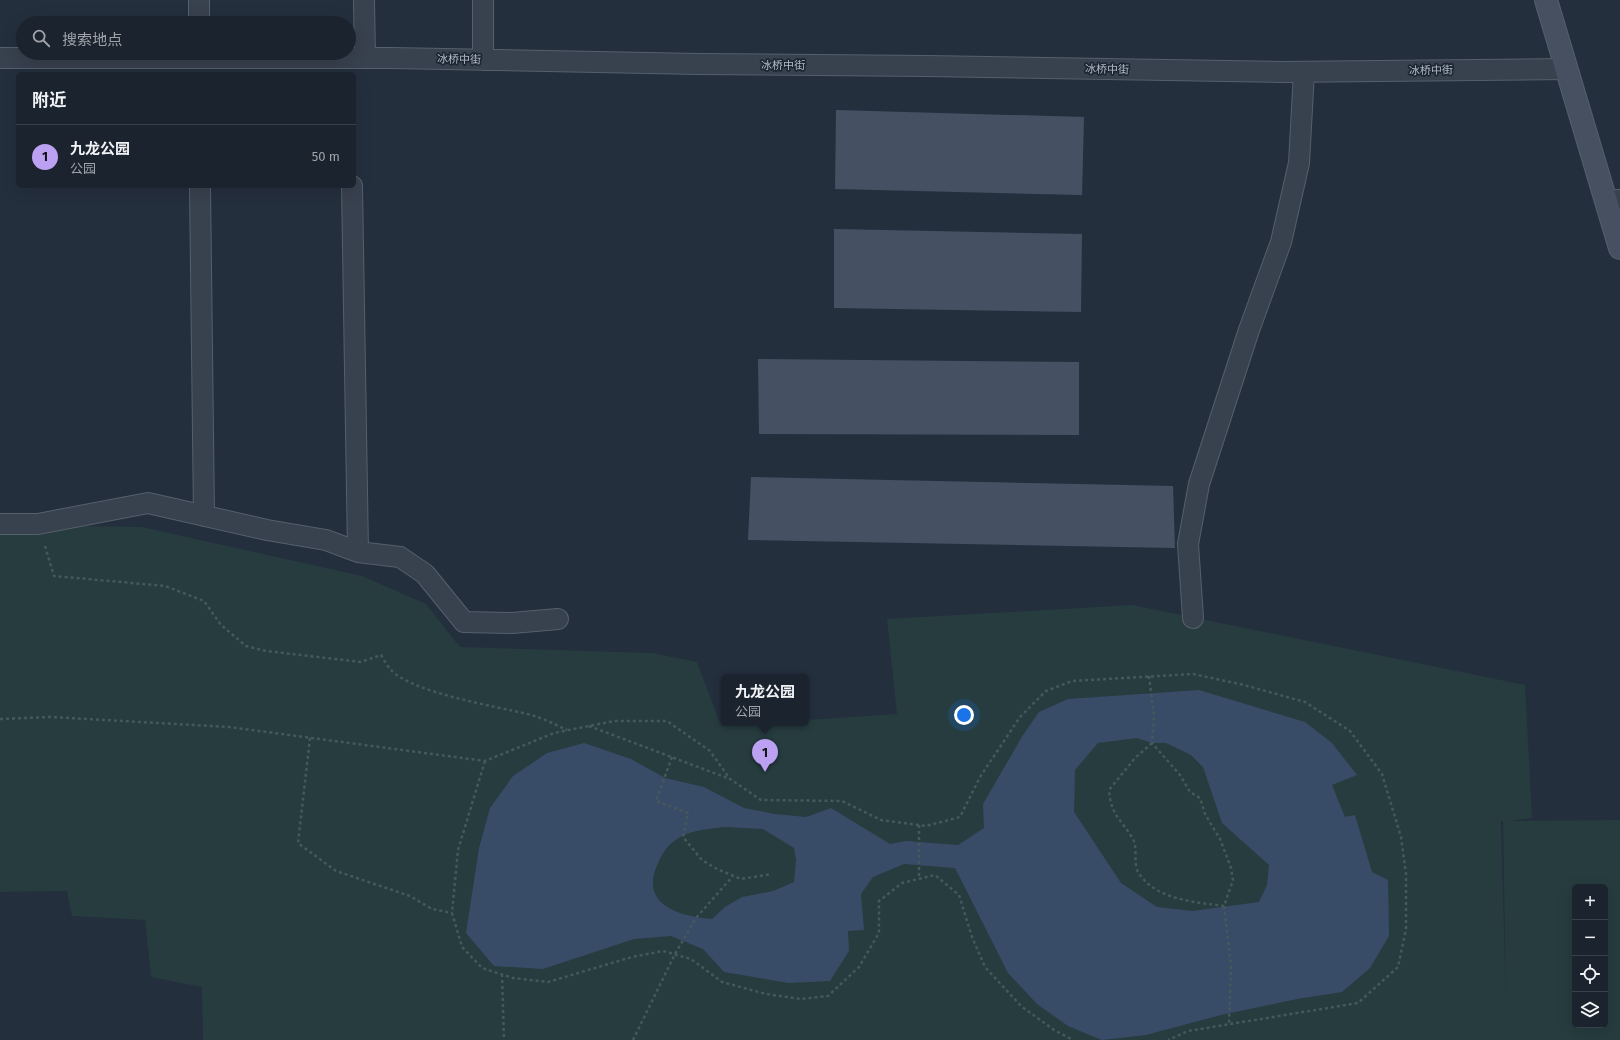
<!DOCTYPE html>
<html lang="zh">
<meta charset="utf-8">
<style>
body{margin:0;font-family:"Fira Sans","Noto Sans SC",sans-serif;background:#242b36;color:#f1f3f6}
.controls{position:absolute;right:12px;bottom:12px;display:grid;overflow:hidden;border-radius:6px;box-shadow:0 4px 16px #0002}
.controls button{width:36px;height:36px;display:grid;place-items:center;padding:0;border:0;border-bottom:1px solid #39404a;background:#1b232e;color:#f1f3f6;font:20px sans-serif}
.you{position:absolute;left:964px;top:715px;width:14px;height:14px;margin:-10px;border:3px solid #fff;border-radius:50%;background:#1a73e8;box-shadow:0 0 0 6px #1a73e833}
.badge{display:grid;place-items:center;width:26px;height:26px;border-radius:50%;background:#bca0f2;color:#111;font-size:13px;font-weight:700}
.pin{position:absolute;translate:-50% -33px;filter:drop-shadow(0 1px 2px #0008)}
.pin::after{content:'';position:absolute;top:21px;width:14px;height:12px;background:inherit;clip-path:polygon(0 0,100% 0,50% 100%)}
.popup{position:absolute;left:721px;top:674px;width:88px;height:52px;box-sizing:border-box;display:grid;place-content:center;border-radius:6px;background:#1b232e;filter:drop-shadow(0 1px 3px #0005);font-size:13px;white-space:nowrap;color:#a0a4aa}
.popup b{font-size:15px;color:#f1f3f6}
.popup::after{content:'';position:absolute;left:50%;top:100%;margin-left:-8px;border:8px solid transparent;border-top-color:#1b232e}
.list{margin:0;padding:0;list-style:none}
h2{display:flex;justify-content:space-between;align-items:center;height:52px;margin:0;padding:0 16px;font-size:17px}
h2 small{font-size:13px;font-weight:400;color:#a0a4aa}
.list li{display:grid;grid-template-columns:26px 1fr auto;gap:12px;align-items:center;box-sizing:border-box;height:64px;padding:0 16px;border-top:1px solid #39404a}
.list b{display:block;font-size:15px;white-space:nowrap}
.list p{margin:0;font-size:13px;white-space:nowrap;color:#a0a4aa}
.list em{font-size:13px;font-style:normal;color:#a0a4aa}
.icon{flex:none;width:22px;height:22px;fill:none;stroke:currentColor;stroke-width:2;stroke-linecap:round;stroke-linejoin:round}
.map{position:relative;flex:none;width:1620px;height:1040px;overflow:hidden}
.search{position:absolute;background:#1b232e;box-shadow:0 4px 16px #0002;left:16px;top:16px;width:340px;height:44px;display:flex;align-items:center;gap:10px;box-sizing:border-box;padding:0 14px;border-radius:22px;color:#a0a4aa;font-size:15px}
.panel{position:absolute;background:#1b232e;box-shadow:0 4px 16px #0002;left:16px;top:72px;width:340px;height:116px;border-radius:6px}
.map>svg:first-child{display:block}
</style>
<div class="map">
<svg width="1620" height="1040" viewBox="0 0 1620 1040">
<rect width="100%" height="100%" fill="#242f3e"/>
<!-- green -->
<path fill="#263c3f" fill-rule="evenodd" d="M0 525 142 527 362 576 426 604 460 647 652 653 697 662 721 726 769 723H806V720L897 714 887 619 1132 605 1525 685 1532 818 1509 821 1620 820V1040H203L202 987 151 977 145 920 72 916 67 891 0 892ZM1501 821H1503L1506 1004ZM1575 887H1605V1025H1575Z"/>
<!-- water -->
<path fill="#394c67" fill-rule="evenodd" d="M1199 690 1305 722 1332 743 1357 775 1332 785 1345 817 1355 815 1372 872 1388 880 1389 936 1370 968 1342 992 1297 999 1221 1015 1146 1035 1102 1040 1068 1026 1037 1004 1008 973 955 868 904 864 873 877 861 894 864 930 848 931 849 951 830 981 789 983 724 972 703 949 671 936 634 939 543 969 494 966 466 933 479 848 490 808 513 776 547 753 584 743 631 759 665 778 704 787 744 808 775 814 806 817 831 808 890 844 906 841 958 845 984 828 983 804 1023 735 1039 712 1068 699ZM1137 738 1152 743H1166L1191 755 1203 767 1222 823 1269 865 1267 885 1259 902 1192 911 1157 907 1121 883 1074 812 1075 770 1098 743ZM725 827 763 829 794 848 796 860 794 882 773 891 742 897 725 907 712 919C682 917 641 906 656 868 660 858 664 849 673 842 687 830 708 829 725 827Z"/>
<!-- building -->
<path fill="#455162" d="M836 110 1084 117 1082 195 835 189Z
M834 229 1082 234 1081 312 834 308Z
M758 359 1079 362V435L759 434Z
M751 477 1173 486 1175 548 748 540Z"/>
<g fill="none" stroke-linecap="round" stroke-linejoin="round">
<!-- street casing -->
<g stroke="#565f6c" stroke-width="22">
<path id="street" d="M364 0 365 58
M483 0V60
M199 23V0
M0 58H392L699 64 927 66 1281 72 1567 69
M200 186 204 516
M352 186 358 552
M1606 200H1620
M0 524H38L148 503 267 530 326 540 358 552 400 557 425 574 464 622 512 623 558 619
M1193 618 1188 544 1199 484 1249 330 1281 242 1299 163 1304 72"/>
</g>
<!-- secondary casing -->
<g stroke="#565f6c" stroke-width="24">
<path id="secondary" d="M1546 0 1620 248"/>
</g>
<!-- path -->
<path stroke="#44595c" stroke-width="2.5" stroke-dasharray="3 3" stroke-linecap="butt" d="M45 546 54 576 165 586 204 601 221 625 246 646 266 651 361 662 381 655C384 660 387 666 391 670 413 693 495 706 527 714 541 717 554 724 567 730
M1149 676 1154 717 1152 743 1180 775 1190 792 1200 798 1205 814 1220 839 1231 868 1233 880 1224 906 1231 966 1229 1023
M0 719 51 717 229 727 485 761 554 733 614 721H667L710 751 730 779 761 800 842 801 881 820 926 826 960 817 980 777 1020 717 1046 691 1072 681 1193 674 1244 685 1305 702 1350 731 1382 774 1401 837 1406 874V929L1398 967 1358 1003 1188 1031 1168 1040
M589 726 730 779
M310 738 298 843 336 871 410 896 432 909 452 913
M1152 743 1135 758 1109 790C1111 816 1121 819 1133 839 1138 848 1133 863 1138 872 1155 900 1195 902 1224 906
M672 757 656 801 688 813 683 837 702 860 717 869 741 879 772 874
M485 761 458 850 452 913 462 947 482 968 513 978 548 982 632 957 663 951 691 959 722 982 766 994 801 999 828 996 859 967 879 933V901L902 883 935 875 959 895 972 937 985 967 1021 1006 1054 1030 1073 1040
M919 825V879
M502 974 504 1040
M633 1040 675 954 696 918 733 876"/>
<!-- street -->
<use href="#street" stroke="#38414e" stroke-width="20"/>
<!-- secondary -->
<use href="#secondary" stroke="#465061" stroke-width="22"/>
</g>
<g text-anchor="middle" stroke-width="3.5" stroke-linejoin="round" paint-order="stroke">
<!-- street labels -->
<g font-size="11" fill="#b4bcc9" stroke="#1d2633">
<text transform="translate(459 59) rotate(1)" y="4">冰桥中街</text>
<text x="783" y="69">冰桥中街</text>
<text transform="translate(1107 69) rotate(1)" y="4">冰桥中街</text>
<text transform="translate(1431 70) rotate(-1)" y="4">冰桥中街</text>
</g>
</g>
</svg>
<div class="controls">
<button>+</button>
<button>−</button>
<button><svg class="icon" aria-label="locate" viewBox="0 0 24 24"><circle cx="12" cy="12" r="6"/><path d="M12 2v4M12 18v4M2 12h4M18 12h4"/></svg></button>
<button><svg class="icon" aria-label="layers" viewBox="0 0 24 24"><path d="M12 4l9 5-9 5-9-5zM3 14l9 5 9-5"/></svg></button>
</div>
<div class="you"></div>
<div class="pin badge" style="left:765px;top:772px">1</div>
<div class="popup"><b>九龙公园</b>公园</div>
<div class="search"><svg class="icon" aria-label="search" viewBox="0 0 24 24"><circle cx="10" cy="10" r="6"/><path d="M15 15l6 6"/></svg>搜索地点</div>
<section class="panel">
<h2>附近<small></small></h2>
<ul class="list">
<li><span class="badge">1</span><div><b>九龙公园</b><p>公园</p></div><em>50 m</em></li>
</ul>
</section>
</div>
